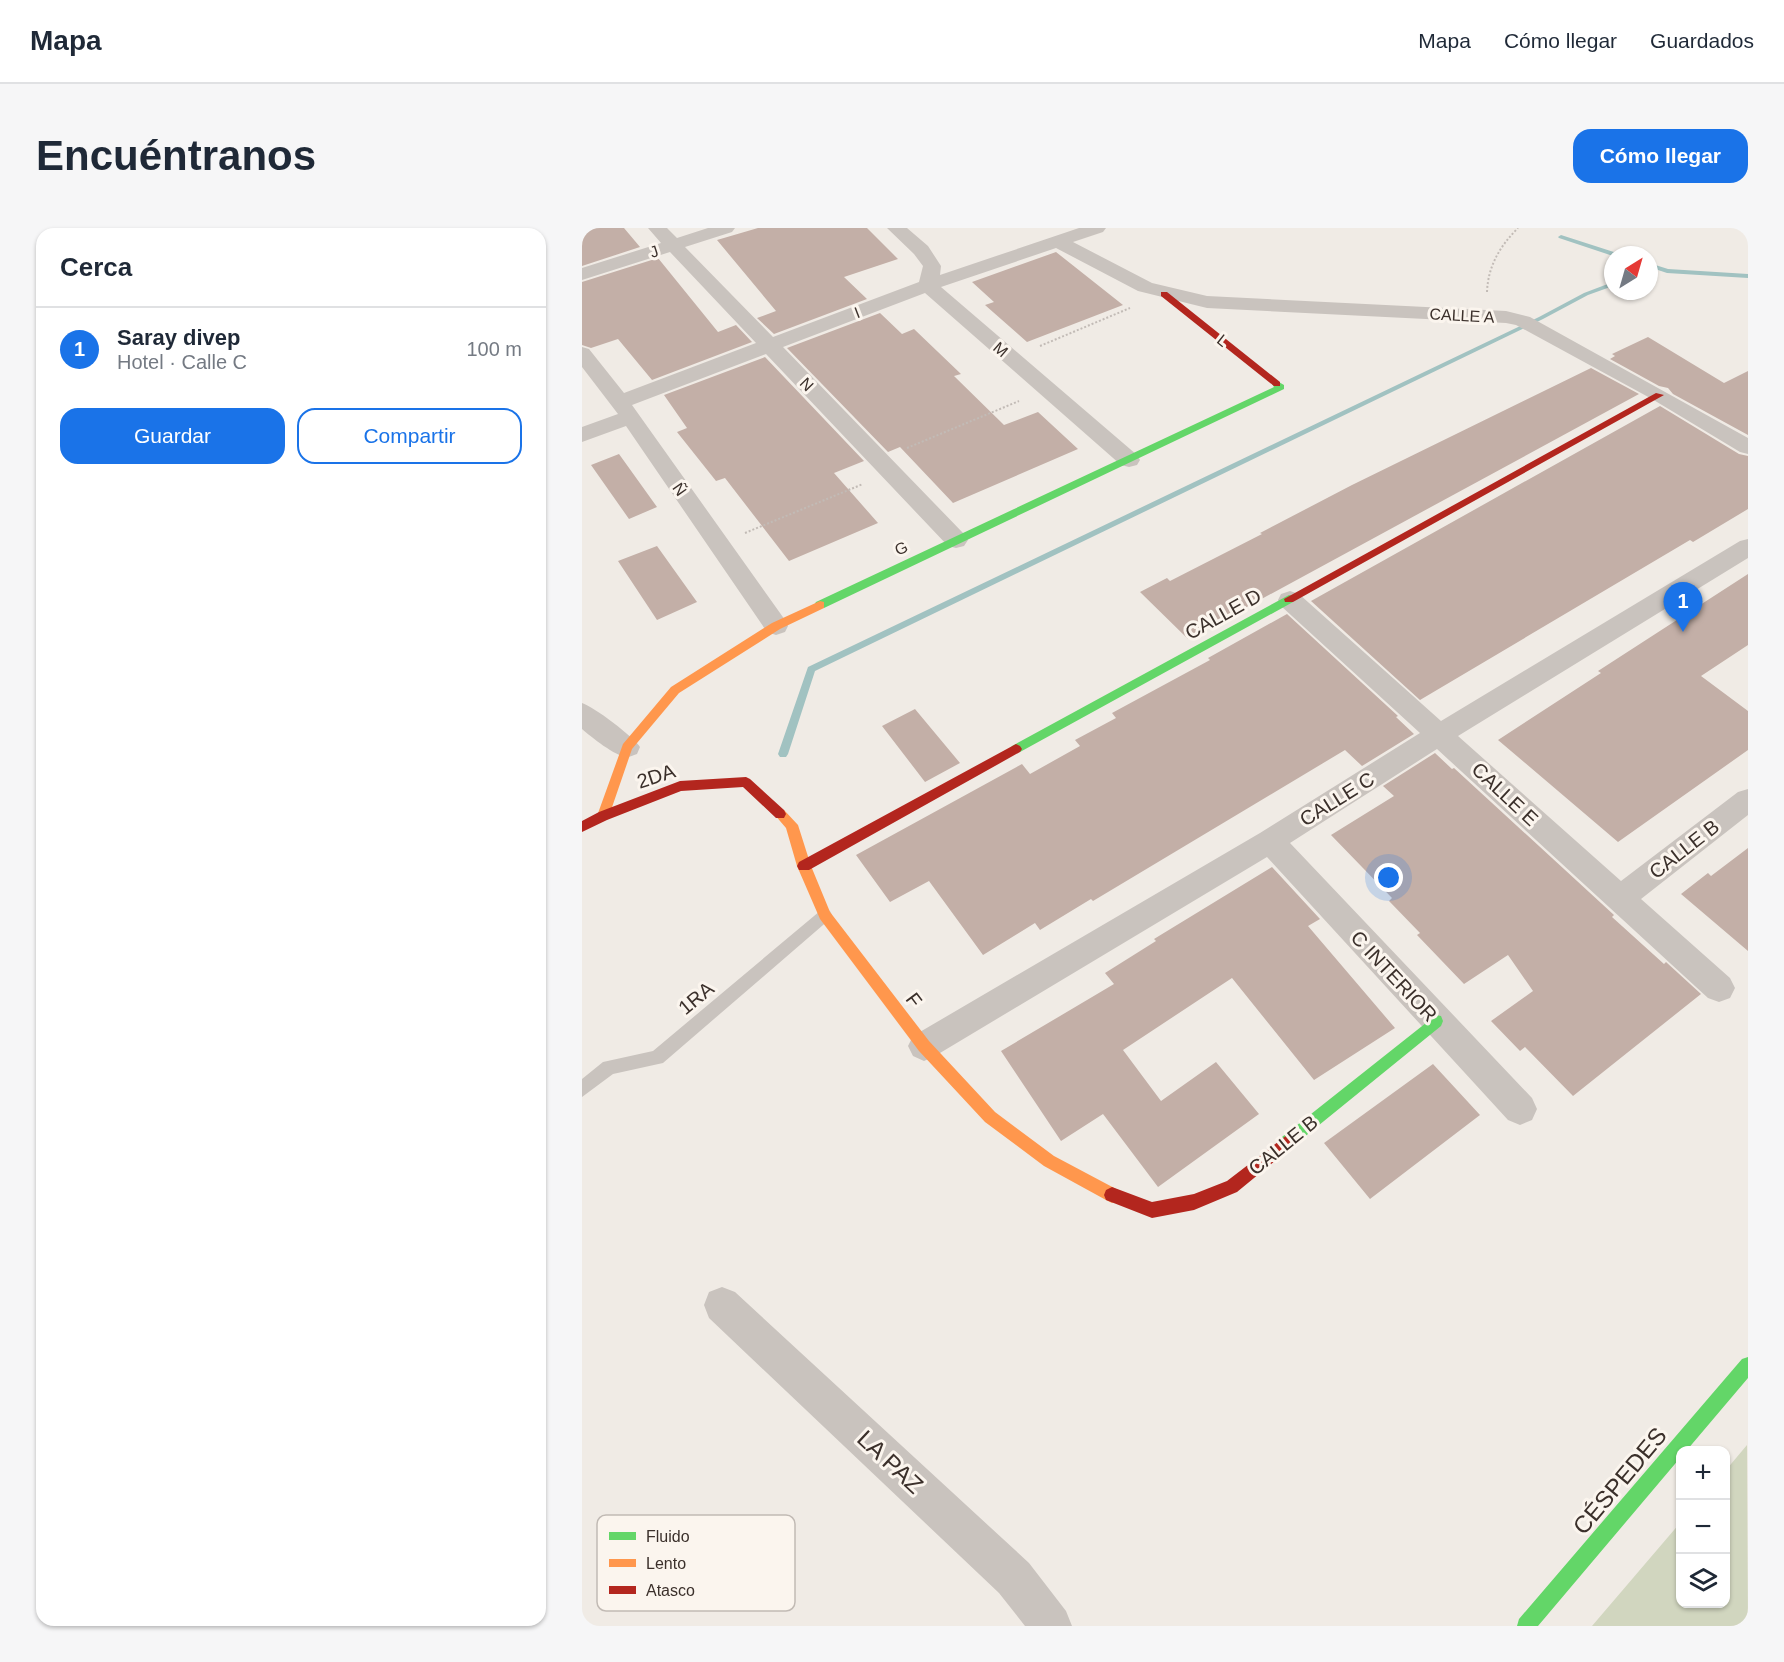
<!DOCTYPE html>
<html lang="es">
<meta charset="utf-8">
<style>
body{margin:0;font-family:Arial,sans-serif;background:#f6f6f7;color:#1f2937}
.controls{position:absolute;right:18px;bottom:18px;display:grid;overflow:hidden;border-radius:12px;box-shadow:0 2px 4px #0004}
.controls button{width:54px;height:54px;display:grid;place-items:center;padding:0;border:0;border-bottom:2px solid #e0e1e3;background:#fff;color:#1f2937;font:30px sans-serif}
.compass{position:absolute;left:1022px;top:18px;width:54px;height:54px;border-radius:50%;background:#fff;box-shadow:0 2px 4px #0004;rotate:37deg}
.you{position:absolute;left:807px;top:650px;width:21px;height:21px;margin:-15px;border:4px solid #fff;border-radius:50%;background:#1a73e8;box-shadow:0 0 0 9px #1a73e833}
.badge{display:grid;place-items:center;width:39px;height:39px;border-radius:50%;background:#1a73e8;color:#fff;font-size:20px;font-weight:700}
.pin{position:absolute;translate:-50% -50px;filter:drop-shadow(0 2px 3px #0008)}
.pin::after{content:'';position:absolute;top:32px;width:21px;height:18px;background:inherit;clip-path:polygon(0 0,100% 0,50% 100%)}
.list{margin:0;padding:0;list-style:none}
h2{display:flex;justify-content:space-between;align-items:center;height:78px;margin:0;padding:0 24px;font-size:26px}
h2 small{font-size:20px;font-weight:400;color:#747a83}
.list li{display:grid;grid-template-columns:39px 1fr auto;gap:18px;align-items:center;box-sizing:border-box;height:84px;padding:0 24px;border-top:2px solid #e0e1e3}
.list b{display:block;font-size:22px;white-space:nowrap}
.list p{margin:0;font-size:20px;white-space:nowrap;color:#747a83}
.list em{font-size:20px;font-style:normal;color:#747a83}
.actions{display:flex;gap:12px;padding:18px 24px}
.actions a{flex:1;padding:14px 0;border:2px solid #1a73e8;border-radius:18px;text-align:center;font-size:21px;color:#1a73e8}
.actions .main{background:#1a73e8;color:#fff}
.icon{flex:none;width:33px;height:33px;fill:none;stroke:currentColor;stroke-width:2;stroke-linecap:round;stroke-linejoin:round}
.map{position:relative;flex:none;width:1166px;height:1398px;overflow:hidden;border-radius:18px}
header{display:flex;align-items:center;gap:36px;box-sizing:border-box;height:84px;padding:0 30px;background:#fff;border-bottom:2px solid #e0e1e3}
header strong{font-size:28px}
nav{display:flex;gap:33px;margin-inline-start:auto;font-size:21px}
.intro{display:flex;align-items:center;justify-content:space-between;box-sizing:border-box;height:144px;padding:0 36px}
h1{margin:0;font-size:42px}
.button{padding:15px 27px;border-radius:18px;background:#1a73e8;color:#fff;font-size:21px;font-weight:700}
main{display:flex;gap:36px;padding:0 36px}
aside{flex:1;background:#fff;border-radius:18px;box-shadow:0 2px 4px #0004}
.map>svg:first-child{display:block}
</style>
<header>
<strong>Mapa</strong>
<nav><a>Mapa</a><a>Cómo llegar</a><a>Guardados</a></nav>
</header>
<div class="intro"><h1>Encuéntranos</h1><a class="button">Cómo llegar</a></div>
<main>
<aside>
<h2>Cerca<small></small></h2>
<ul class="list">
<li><span class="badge">1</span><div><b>Saray divep</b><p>Hotel · Calle C</p></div><em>100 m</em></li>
</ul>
<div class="actions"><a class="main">Guardar</a><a>Compartir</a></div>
</aside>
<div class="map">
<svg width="1166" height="1398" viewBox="0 0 1166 1398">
<rect width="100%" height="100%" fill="#f0ebe5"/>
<!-- green -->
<path fill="#d1d6bf" d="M1165 1217 1166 1398H1010L1098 1295V1376H1144V1242Z"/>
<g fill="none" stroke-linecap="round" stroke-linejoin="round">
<!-- stream -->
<path fill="#a1c2c1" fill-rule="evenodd" d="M979 7 1038 26 1039 27 1031 28 977 10 976 9Z
M1067 35 1086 41 1166 46V50L1085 45 1067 39Z
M1031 54V58L1006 67 961 91 233 443 206 526 204 529H198L196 526 226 439 957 89 1002 65Z"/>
</g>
<!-- building -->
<path fill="#c3afa7" d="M0 0H42L58 19 0 38Z
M176 0H285L316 31 262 49 285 71 192 106 175 90 194 83 135 12Z
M474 24 541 77 445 114 403 77 412 74 390 54Z
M76 30 136 104 154 97 170 114 70 152 36 111 9 120 0 117V54Z
M298 85 320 106 332 101 379 146 372 148 422 197 456 184 496 221 371 275 318 219 306 224 205 120Z
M1066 109 1142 155 1166 143V207L1091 166 1086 160 1077 158 1028 131 1033 128 1030 126Z
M183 129 282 233 252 245 296 295 207 333 143 250 134 253 95 204 105 200 82 167Z
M1009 140 1057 166 606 411 558 364 585 350 588 353 680 306 678 305 770 257Z
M1078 178 1157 226 1166 228V281L1111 314 1108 312 838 472 729 373Z
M37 226 75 279 47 291 9 237Z
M75 318 115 374 75 392 36 333Z
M1166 346V417L1119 448 1166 483V522L1036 614 916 512 1019 445 1016 443Z
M705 386 816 488 814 489 832 506 780 538 763 522 511 673 509 671 458 702 453 695 401 727 347 653 308 674 274 627 440 536 448 546 498 518 493 512 534 490 530 485 628 432 626 430Z
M333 481 378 535 343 554 300 498Z
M853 525 870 541 872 540 1032 687 1030 689 1082 736 1084 734 1119 766 991 868 943 819 938 823 909 793 951 763 926 727 882 756 835 707 838 705 807 673 810 670 749 607 812 568 801 558Z
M1166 620V723L1099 666 1126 645 1129 648Z
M690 639 738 691 726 698 813 800 732 852 650 750 541 822 579 873 634 834 677 886 576 959 521 886 479 913 419 823 532 756 523 745 574 713 572 711Z
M851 836 898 887 788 971 742 915Z"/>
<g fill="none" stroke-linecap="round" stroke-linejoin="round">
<!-- path -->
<path stroke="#c2bbb6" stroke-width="2" stroke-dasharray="2 2" stroke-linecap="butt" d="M905 64C906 38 918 18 936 0
M458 118 548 80
M325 220 437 173
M163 305 281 256"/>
<!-- lane -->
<path fill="#c9c3be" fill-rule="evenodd" d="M243 681 248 683 250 687 248 691 81 835 31 846 0 869V851L21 834 71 823 238 683Z"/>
<!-- street -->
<path fill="#c9c3be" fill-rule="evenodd" d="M66 0H85L95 10 126 0H153L150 4 103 19 191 109 337 54 341 38 332 26 305 0H325L346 18 359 38 358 47 497 0H524L521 4 491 14 570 55 625 68 924 83 948 89 1166 210V226L1158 224 1070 171 934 97 924 95 625 80 556 63 474 20 359 59 555 227 558 232 555 237 547 239 539 237 343 65 201 119 382 306 386 312 382 318 374 320 366 318 184 126 50 177 203 392 206 398 203 404 194 407 185 404 44 198 0 214V199L36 186 0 139V119L7 121 42 165 174 115 88 24 0 52V40L79 15Z
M1166 311V330L876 508 1039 653 1156 564 1166 561V587L1059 671 1148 750 1153 760 1148 770 1137 774 1126 770 855 521 708 615 950 870 955 881 950 892 938 897 926 892 685 629 353 828 342 833 331 828 326 818 331 808 678 605 838 505 699 378 696 372 699 366 708 363 717 366 859 493 1158 313Z
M0 475C11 478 53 510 58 519L55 526C51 527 48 529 45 529 34 529 8 508 0 501Z
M140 1059 153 1064 447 1335 484 1383 490 1398H443L417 1365 127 1090 122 1077 127 1064Z"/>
<!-- fast -->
<path fill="#63d668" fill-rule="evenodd" d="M695 153 702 157V161L242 380H234L232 377 234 374 692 159 690 156Z
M707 367 711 368V374L438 524H430L428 521 430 518Z
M854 787 859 788 861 793 859 798 710 919 705 921 700 919 697 914 700 909Z
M1166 1129V1150L1105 1222H1098V1230L956 1398H935L937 1391 1160 1131Z"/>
<!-- slow -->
<path fill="#ff974d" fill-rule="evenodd" d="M238 373 242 374V380L198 401 97 465 50 521 27 588 25 592H17L15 588 41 516 89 459 190 395Z
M198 581 202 582 216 597 229 638 248 684 347 813 413 884 472 928 536 962 538 967 536 972 530 975 524 972 462 938 403 894 337 823 238 691 215 638 204 600 192 586Z"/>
<!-- jam -->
<path fill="#b3261e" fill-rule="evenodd" d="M579 64H585L698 154V158H692L579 68Z
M1074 165 1082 167 711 374H703L702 371Z
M434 516 438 518 440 521 438 524 227 642H217L215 638 217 634Z
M164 549 168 551 202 582 204 586 202 590H194L161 559 99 563 25 592 0 604V593L17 584 98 553Z
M705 907 710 909 713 914 710 919 655 964 612 982 570 990 524 972 522 967 524 962 530 959 570 974 612 966 645 953Z"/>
</g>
<g text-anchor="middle" stroke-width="6" stroke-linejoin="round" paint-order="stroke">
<!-- far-street labels -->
<g font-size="16" fill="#3b302b" stroke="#fbf5ee">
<text transform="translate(72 23) rotate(-18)" y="6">J</text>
<text transform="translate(275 84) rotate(-21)" y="6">I</text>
<text transform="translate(880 87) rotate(3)" y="6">CALLE A</text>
<text transform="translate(641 112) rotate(38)" y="6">L</text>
<text transform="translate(419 121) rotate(41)" y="6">M</text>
<text transform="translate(225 156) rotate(46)" y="6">N</text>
<text transform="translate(98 261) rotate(55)" y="6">Ñ</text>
<text transform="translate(319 320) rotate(-26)" y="6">G</text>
</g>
<!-- street labels -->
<g font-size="20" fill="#3b302b" stroke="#fbf5ee">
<text transform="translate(641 386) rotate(-29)" y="7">CALLE D</text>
<text transform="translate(74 548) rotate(-18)" y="7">2DA</text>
<text transform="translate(923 566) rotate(43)" y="7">CALLE E</text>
<text transform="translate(755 571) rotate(-32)" y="7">CALLE C</text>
<text transform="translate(1102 621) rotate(-38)" y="7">CALLE B</text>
<text transform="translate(812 748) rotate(47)" y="7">C INTERIOR</text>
<text transform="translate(114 770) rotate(-40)" y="7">1RA</text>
<text transform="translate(332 772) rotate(53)" y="7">F</text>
<text transform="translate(701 917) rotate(-39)" y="7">CALLE B</text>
</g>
<!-- near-street labels -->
<g font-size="24" fill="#3b302b" stroke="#fbf5ee">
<text transform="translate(308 1234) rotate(43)" y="8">LA PAZ</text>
<text transform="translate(1038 1253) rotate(-50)" y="8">CÉSPEDES</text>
</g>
</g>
<!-- legend -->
<rect x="15" y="1287" width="198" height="96" rx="9" fill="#fbf5ee" stroke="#c1bab4" stroke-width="1.5"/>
<rect x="27" y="1304" width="27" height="8" fill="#63d668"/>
<rect x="27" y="1331" width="27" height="8" fill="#ff974d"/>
<rect x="27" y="1358" width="27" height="8" fill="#b3261e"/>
<g font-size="16" fill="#3b302b">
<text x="64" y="1314">Fluido</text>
<text x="64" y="1341">Lento</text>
<text x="64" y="1368">Atasco</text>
</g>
</svg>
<div class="controls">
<button>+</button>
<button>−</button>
<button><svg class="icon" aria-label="layers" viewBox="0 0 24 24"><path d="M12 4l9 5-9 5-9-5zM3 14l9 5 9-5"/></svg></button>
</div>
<svg class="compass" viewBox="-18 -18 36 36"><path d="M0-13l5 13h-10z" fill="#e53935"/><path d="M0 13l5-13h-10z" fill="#747a83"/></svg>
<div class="you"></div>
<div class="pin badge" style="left:1101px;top:404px">1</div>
</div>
</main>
